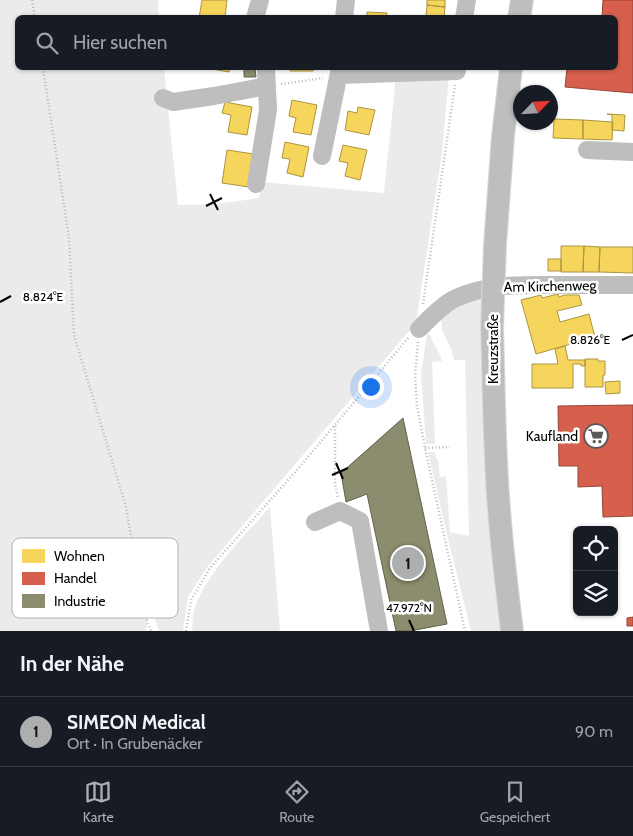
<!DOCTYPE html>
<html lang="de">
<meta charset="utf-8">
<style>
body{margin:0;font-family:Cabin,sans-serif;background:#242831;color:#f1f3f6}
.controls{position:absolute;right:15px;bottom:15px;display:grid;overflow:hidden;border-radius:8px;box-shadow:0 1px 4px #0004}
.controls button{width:45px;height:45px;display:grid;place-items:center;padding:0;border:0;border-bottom:1px solid #363941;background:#171b24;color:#f1f3f6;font:25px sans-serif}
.compass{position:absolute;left:513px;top:85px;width:45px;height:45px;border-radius:50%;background:#171b24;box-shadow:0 1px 4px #0004;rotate:65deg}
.you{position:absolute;left:370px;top:386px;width:18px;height:18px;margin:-12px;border:4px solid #fff;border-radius:50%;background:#1a73e8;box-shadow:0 0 0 8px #1a73e833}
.badge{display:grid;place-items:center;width:32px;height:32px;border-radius:50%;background:#adaeaf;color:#111;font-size:16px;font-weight:700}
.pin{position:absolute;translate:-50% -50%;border:2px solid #fff;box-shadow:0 1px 5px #0006}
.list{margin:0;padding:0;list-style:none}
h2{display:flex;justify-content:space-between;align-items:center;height:65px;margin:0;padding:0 20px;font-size:21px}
h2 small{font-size:16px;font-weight:400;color:#9ea1a6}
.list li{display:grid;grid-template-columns:32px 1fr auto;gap:15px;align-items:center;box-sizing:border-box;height:70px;padding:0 20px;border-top:1px solid #363941}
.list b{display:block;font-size:19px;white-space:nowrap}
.list p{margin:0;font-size:16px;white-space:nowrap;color:#9ea1a6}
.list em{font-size:16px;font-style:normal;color:#9ea1a6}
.icon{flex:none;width:28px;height:28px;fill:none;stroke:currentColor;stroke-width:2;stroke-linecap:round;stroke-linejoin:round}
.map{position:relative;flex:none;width:633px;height:631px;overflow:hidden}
.search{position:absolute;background:#171b24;box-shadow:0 1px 4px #0004;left:15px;right:15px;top:15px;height:55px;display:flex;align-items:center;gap:12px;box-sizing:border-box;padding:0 18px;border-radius:8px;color:#9ea1a6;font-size:19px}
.sheet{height:135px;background:#171b24}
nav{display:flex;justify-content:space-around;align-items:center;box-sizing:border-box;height:70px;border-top:1px solid #363941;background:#171b24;font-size:14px;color:#9ea1a6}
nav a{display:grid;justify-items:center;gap:2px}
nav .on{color:#adaeaf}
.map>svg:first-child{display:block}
</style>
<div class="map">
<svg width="633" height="631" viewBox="0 0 633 631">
<rect width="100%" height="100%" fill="#fff"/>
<!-- green -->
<path fill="#ebebeb" d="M0 0H158L159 17 18 18V68H164L178 205 216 204 259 198 262 182 384 193 396 76 449 75 442 153 416 323 208 566 188 597 183 631H159L150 604 146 631H0Z
M481 298 487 484 501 631H471L447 535 428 452H435L436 459H438L440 477 446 476 450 532 469 536 465 360H454L452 351 442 330 441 316C452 308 467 299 481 298Z
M427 334 430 335C433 344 440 352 442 361L432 362 435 444H426L421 374Z
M270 507 280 631H192C193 626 192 620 193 615 201 578 245 535 270 507Z"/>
<!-- homes -->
<path fill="#f6d55c" stroke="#ac9540" d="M202 0H227L225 18H199Z
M427 0H445V7L427 5Z
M427 5 445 7 444 18 426 16Z
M367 12 387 13 386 18H367Z
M206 68H230L229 72Z
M290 68H313V71H290Z
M292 100 317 105 311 135 293 132 296 118 289 116Z
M225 102 252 107 247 135 228 132 231 115 222 113Z
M358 107 375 110 369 135 345 130 348 111 357 113Z
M607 114 625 115 624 131 612 130V115Z
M554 119 583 120V139L553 138Z
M583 120 613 122 612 140 583 139Z
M285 142 309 147 303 177 287 173 290 159 282 158Z
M343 145 367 150 360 180 345 176 348 163 339 161Z
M227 150 254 154 249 187 222 183Z
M561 246H584L583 272H561Z
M584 246 600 247 599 272H583Z
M600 247H633V273L599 272Z
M548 259H561V271H548Z
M558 294 559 297 564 295H579L582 305 557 311 560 322 589 314 595 337 536 354 521 300 541 295 542 298Z
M565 346 568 360H585V366H581V364H573V388H532V364H558L555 349Z
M585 359H598V361H605V375H603V387H585Z
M620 381V393L606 394 605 382Z"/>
<!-- shops -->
<path fill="#d6604d" stroke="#964336" d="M603 0H633V93L565 87 567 68H616V18H602Z
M633 405V516L603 517 602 486 578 487V466H559L558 406Z
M633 617V626H627V618Z"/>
<!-- industry -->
<path fill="#8c8c6e" stroke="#62624d" d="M244 68H255L256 77H244Z
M403 418 447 624 410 631H396L367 494 346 502 341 473Z"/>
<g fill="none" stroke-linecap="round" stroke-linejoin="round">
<!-- major casing -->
<g stroke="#dbdbdb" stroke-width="24">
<path id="major" d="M519 18 522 0
M495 245 503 136 511 68
M492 328C494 388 494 449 499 509 502 550 507 590 512 631"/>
</g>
<!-- path -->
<path stroke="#b9b9b9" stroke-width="2.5" stroke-dasharray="1 2.5" stroke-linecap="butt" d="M32 0 35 18
M43 68 69 238 74 335 126 507 141 594 147 622 151 631
M281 84 323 78
M423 304 455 85
M418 342 415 376 417 406 425 448 465 631
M335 426V483L338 498
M425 448 450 447
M186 631 191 600 210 568 297 470 409 337"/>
<!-- minor -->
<path stroke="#bebebe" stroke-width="18" d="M255 18 260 0
M344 18 346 0
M464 18 467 0
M339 75 457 71V68
M163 98 173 102 214 96 267 86
M587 150 633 152
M322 156 340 68
M256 184 268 110 266 68
M419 329C430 318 441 306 454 299 487 283 525 285 560 285 584 285 609 285 633 285
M315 522 340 511 360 521 379 631"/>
<!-- major -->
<use href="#major" stroke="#bebebe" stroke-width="22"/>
<!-- major-bridge casing -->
<g stroke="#dbdbdb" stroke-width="24" stroke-linecap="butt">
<path id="major-bridge" d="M492 328 495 245"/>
</g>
<!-- major-bridge -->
<use href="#major-bridge" stroke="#bebebe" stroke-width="22"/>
</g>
<!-- ticks -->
<path fill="none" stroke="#000" stroke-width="2" d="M210 194 218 210M206 206 222 198M0 302 11 296M622 340 633 335M336 463 343 479M332 475 348 468M409 620 414 631"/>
<!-- icons -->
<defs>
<g id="supermarket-ring" transform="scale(1.25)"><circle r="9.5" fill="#fff" stroke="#595959" stroke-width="1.5"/><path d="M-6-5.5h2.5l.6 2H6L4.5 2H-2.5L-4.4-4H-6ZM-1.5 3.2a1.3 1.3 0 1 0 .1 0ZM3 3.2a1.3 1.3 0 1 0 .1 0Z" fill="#595959"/></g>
</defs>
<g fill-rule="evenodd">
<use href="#supermarket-ring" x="596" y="436"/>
</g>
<g text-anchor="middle" stroke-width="5" stroke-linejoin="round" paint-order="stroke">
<!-- street labels -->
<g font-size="14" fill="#000" stroke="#fff">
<text transform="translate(550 286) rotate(-1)" y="5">Am Kirchenweg</text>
<text transform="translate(493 349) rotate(-90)" y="5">Kreuzstraße</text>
</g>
<!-- poi labels -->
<g font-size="14" fill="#000" stroke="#fff" text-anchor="end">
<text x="578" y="441">Kaufland</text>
</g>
</g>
<!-- legend -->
<rect x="12" y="538" width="166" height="80" rx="8" fill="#fff" stroke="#b2b2b2" stroke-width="1"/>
<rect x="22" y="549" width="23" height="14" fill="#f6d55c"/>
<rect x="22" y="572" width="23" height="13" fill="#d6604d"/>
<rect x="22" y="594" width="23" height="14" fill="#8c8c6e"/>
<g font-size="14" fill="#000">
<text x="54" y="561">Wohnen</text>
<text x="54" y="583">Handel</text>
<text x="54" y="606">Industrie</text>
</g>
<g font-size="12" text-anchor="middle" fill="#000" stroke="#fff" stroke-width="5" stroke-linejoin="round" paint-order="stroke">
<text x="43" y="301">8.824°E</text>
<text x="590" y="344">8.826°E</text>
<text x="409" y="612">47.972°N</text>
</g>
</svg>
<div class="controls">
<button><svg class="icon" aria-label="locate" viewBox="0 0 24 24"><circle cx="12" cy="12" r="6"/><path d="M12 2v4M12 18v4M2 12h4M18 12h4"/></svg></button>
<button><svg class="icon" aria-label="layers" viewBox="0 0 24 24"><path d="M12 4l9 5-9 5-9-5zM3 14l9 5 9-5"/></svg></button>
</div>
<svg class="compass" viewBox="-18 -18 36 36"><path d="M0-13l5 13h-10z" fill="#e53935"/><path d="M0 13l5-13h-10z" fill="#9ea1a6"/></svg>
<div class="you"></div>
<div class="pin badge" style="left:408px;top:563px">1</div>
<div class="search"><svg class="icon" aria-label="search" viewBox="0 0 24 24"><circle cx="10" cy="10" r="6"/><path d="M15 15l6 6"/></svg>Hier suchen</div>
</div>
<section class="sheet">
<h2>In der Nähe<small></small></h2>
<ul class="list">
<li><span class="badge">1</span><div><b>SIMEON Medical</b><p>Ort · In Grubenäcker</p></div><em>90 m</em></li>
</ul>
</section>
<nav>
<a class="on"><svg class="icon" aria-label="map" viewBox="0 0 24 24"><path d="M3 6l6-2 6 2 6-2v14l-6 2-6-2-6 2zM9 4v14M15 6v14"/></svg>Karte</a>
<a><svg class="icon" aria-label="directions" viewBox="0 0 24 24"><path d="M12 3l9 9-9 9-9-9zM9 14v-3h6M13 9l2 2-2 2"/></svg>Route</a>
<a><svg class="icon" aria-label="saved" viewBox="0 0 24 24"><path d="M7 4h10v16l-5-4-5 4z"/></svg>Gespeichert</a>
</nav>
